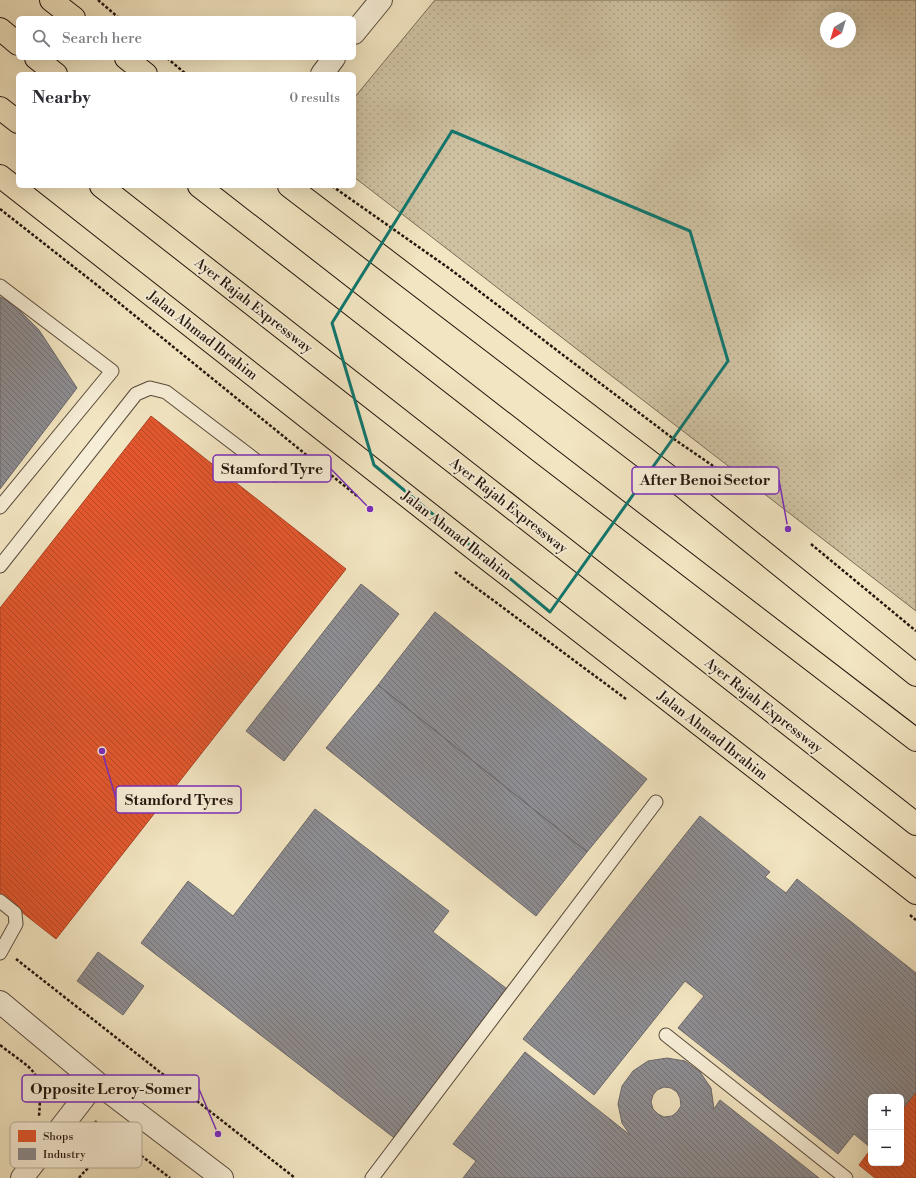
<!DOCTYPE html>
<meta charset="utf-8">
<style>
body{margin:0;font-family:"Libre Bodoni",serif;background:#f2f2f3;color:#2b2b33}
.controls{position:absolute;right:12px;bottom:12px;display:grid;overflow:hidden;border-radius:6px;box-shadow:0 4px 16px #0002}
.controls button{width:36px;height:36px;display:grid;place-items:center;padding:0;border:0;border-bottom:1px solid #e1e1e2;background:#fff;color:#2b2b33;font:20px sans-serif}
.compass{position:absolute;left:820px;top:12px;width:36px;height:36px;border-radius:50%;background:#fff;box-shadow:0 4px 16px #0002;rotate:218deg}
.list{margin:0;padding:0;list-style:none}
h2{display:flex;justify-content:space-between;align-items:center;height:52px;margin:0;padding:0 16px;font-size:17px}
h2 small{font-size:13px;font-weight:400;color:#7c7c81}
.icon{flex:none;width:22px;height:22px;fill:none;stroke:currentColor;stroke-width:2;stroke-linecap:round;stroke-linejoin:round}
.map{position:relative;flex:none;width:916px;height:1178px;overflow:hidden}
.search{position:absolute;background:#fff;box-shadow:0 4px 16px #0002;left:16px;top:16px;width:340px;height:44px;display:flex;align-items:center;gap:10px;box-sizing:border-box;padding:0 14px;border-radius:6px;color:#7c7c81;font-size:15px}
.panel{position:absolute;background:#fff;box-shadow:0 4px 16px #0002;left:16px;top:72px;width:340px;height:116px;border-radius:6px}
.map>svg:first-child{display:block}
</style>
<div class="map">
<svg width="916" height="1178" viewBox="0 0 916 1178">
<defs>
<pattern id="grass-dots" width="8" height="8" patternUnits="userSpaceOnUse"><rect width="8" height="8" fill="#cfc2a2"/><path d="M2 2h.1M6 6h.1" fill="none" stroke="#b1a68a" stroke-width="1.8" stroke-linecap="round"/></pattern>
<pattern id="shops-back-hatch" width="6" height="6" patternUnits="userSpaceOnUse"><rect width="6" height="6" fill="#e4572e"/><path d="M-1 5l2 2M0 0l6 6M5-1l2 2" fill="none" stroke="#b84726"/></pattern>
<pattern id="industry-back-hatch" width="6" height="6" patternUnits="userSpaceOnUse"><rect width="6" height="6" fill="#8d8d92"/><path d="M-1 5l2 2M0 0l6 6M5-1l2 2" fill="none" stroke="#737276"/></pattern>
</defs>
<rect width="100%" height="100%" fill="#f2e5c1"/>
<filter id="stains"><feTurbulence type="fractalNoise" baseFrequency=".005" numOctaves="4"/><feColorMatrix values="0 0 0 0 .2 0 0 0 0 .09 0 0 0 0 .02 0 0 0 .5 -.17"/></filter>
<radialGradient id="worn" r=".72"><stop offset=".6" stop-color="#630" stop-opacity="0"/><stop offset="1" stop-color="#630" stop-opacity=".3"/></radialGradient>
<!-- grass -->
<path fill="url(#grass-dots)" stroke="#796c58" fill-rule="evenodd" d="M435 0H916V611L354 177V98ZM826 18H850V42H826Z"/>
<!-- shops -->
<path fill="url(#shops-back-hatch)" stroke="#aa4324" d="M151 416 346 569 56 939 0 895V608Z
M916 1092V1178H875L859 1165 871 1149V1163H901V1111Z"/>
<!-- industry -->
<path fill="url(#industry-back-hatch)" stroke="#6d696a" fill-rule="evenodd" d="M0 297 12 303 39 330 77 388 0 489Z
M361 584 399 614 284 761 246 731Z
M435 612 647 779 587 852 378 685Z
M378 685 587 852 536 916 326 748Z
M315 809 449 911 433 932 511 992 397 1140 141 943 188 881 233 916Z
M700 816 770 872 765 877 786 893 797 879 916 973V1092L901 1111V1097H871V1148L854 1134 838 1154 678 1028 704 996 685 981 594 1095 523 1039Z
M98 952 144 986 123 1015 77 981Z
M525 1052 630 1135 622 1123 618 1104 622 1086 633 1071 648 1061 667 1058 685 1061 700 1072 711 1088 714 1109 720 1100 819 1178H463L476 1161 453 1144ZM664 1087 671 1088 677 1092 680 1098 681 1106 677 1112 672 1116 664 1117 658 1114 653 1109 651 1102 653 1095 657 1090Z"/>
<g fill="none" stroke-linecap="round" stroke-linejoin="round">
<!-- lane casing -->
<g stroke="#57493a" stroke-width="15">
<path id="lane" d="M0 286 112 371 0 507
M0 566 136 394 150 388 166 392 275 475
M0 901 15 913 16 924 0 953
M666 1035 846 1178
M372 1178 656 802"/>
</g>
<!-- street casing -->
<g stroke="#57493a" stroke-width="24">
<path id="street" d="M354 33 381 0
M322 74 334 58
M0 1002 96 1082 222 1178
M22 1178 96 1082"/>
</g>
<!-- primary casing -->
<g stroke="#23150d" stroke-width="24">
<path id="primary" d="M51 0 74 18
M126 58 146 74
M0 176 487 559 916 893
M289 186 683 487 916 675"/>
</g>
<!-- highway casing -->
<g stroke="#23150d" stroke-width="24">
<path id="highway" d="M0 29 18 44
M36 58 56 74
M0 108 18 122
M101 186 916 824
M199 186 542 453 916 740"/>
</g>
<!-- path -->
<path stroke="#23150d" stroke-width="2.5" stroke-dasharray="3 2" stroke-linecap="butt" d="M98 0 119 18
M167 58 186 74
M332 186 450 269 671 437 738 483 735 490
M0 209 102 289 357 496
M811 544 916 631
M455 572 626 699
M910 915 916 920
M16 959 295 1178
M0 1045C34 1072 43 1068 39 1116
M40 1096 54 1098
M95 1121 104 1131 113 1156
M79 1178C96 1156 113 1156 139 1154L170 1178"/>
<!-- lane -->
<use href="#lane" stroke="#f7eed7" stroke-width="13"/>
<!-- street -->
<use href="#street" stroke="#f7eed7" stroke-width="22"/>
<!-- primary -->
<use href="#primary" stroke="#f2e5c1" stroke-width="22"/>
<!-- highway -->
<use href="#highway" stroke="#f2e5c1" stroke-width="22"/>
</g>
<!-- marked area -->
<path fill="none" stroke="#0f766e" stroke-width="3" stroke-linejoin="round" d="M452 131 690 231 728 361 550 612 374 465 332 323Z"/>
<g text-anchor="middle" stroke-width="4" stroke-linejoin="round" paint-order="stroke">
<!-- street labels -->
<g font-size="14" fill="#23150d" stroke="#f7eed7">
<text transform="translate(254 305) rotate(38)" y="5">Ayer Rajah Expressway</text>
<text transform="translate(203 335) rotate(38)" y="5">Jalan Ahmad Ibrahim</text>
<text transform="translate(509 505) rotate(38)" y="5">Ayer Rajah Expressway</text>
<text transform="translate(457 535) rotate(38)" y="5">Jalan Ahmad Ibrahim</text>
<text transform="translate(764 705) rotate(38)" y="5">Ayer Rajah Expressway</text>
<text transform="translate(713 735) rotate(38)" y="5">Jalan Ahmad Ibrahim</text>
</g>
</g>
<!-- legend -->
<rect x="10" y="1122" width="132" height="46" rx="6" fill="#f7eed7" stroke="#b7ad9a" stroke-width="1"/>
<rect x="18" y="1130" width="18" height="12" fill="#e4572e"/>
<rect x="18" y="1148" width="18" height="12" fill="#8d8d92"/>
<g font-size="11" fill="#23150d">
<text x="43" y="1140">Shops</text>
<text x="43" y="1158">Industry</text>
</g>
<!-- callouts -->
<path fill="none" stroke="#7b2cbf" stroke-width="1.5" d="M370 509L331 469M788 529L779 480M102 751L116 799M218 1134L199 1089"/>
<g fill="#7b2cbf" stroke="#f7eed7" stroke-width="1.5">
<circle cx="370" cy="509" r="4"/>
<circle cx="788" cy="529" r="4"/>
<circle cx="102" cy="751" r="4"/>
<circle cx="218" cy="1134" r="4"/>
</g>
<g fill="#f7eed7" stroke="#7b2cbf" stroke-width="1.5">
<rect x="213" y="455" width="118" height="27" rx="4"/>
<rect x="632" y="467" width="147" height="27" rx="4"/>
<rect x="116" y="786" width="125" height="27" rx="4"/>
<rect x="22" y="1075" width="177" height="27" rx="4"/>
</g>
<g font-size="15" text-anchor="middle" font-weight="bold" fill="#23150d">
<text x="272" y="474">Stamford Tyre</text>
<text x="705" y="485">After Benoi Sector</text>
<text x="179" y="805">Stamford Tyres</text>
<text x="111" y="1094">Opposite Leroy-Somer</text>
</g>
<rect width="100%" height="100%" filter="url(#stains)"/>
<rect width="100%" height="100%" fill="url(#worn)"/>
</svg>
<div class="controls">
<button>+</button>
<button>−</button>
</div>
<svg class="compass" viewBox="-18 -18 36 36"><path d="M0-13l5 13h-10z" fill="#e53935"/><path d="M0 13l5-13h-10z" fill="#7c7c81"/></svg>
<div class="search"><svg class="icon" aria-label="search" viewBox="0 0 24 24"><circle cx="10" cy="10" r="6"/><path d="M15 15l6 6"/></svg>Search here</div>
<section class="panel">
<h2>Nearby<small>0 results</small></h2>
<ul class="list">
</ul>
</section>
</div>
